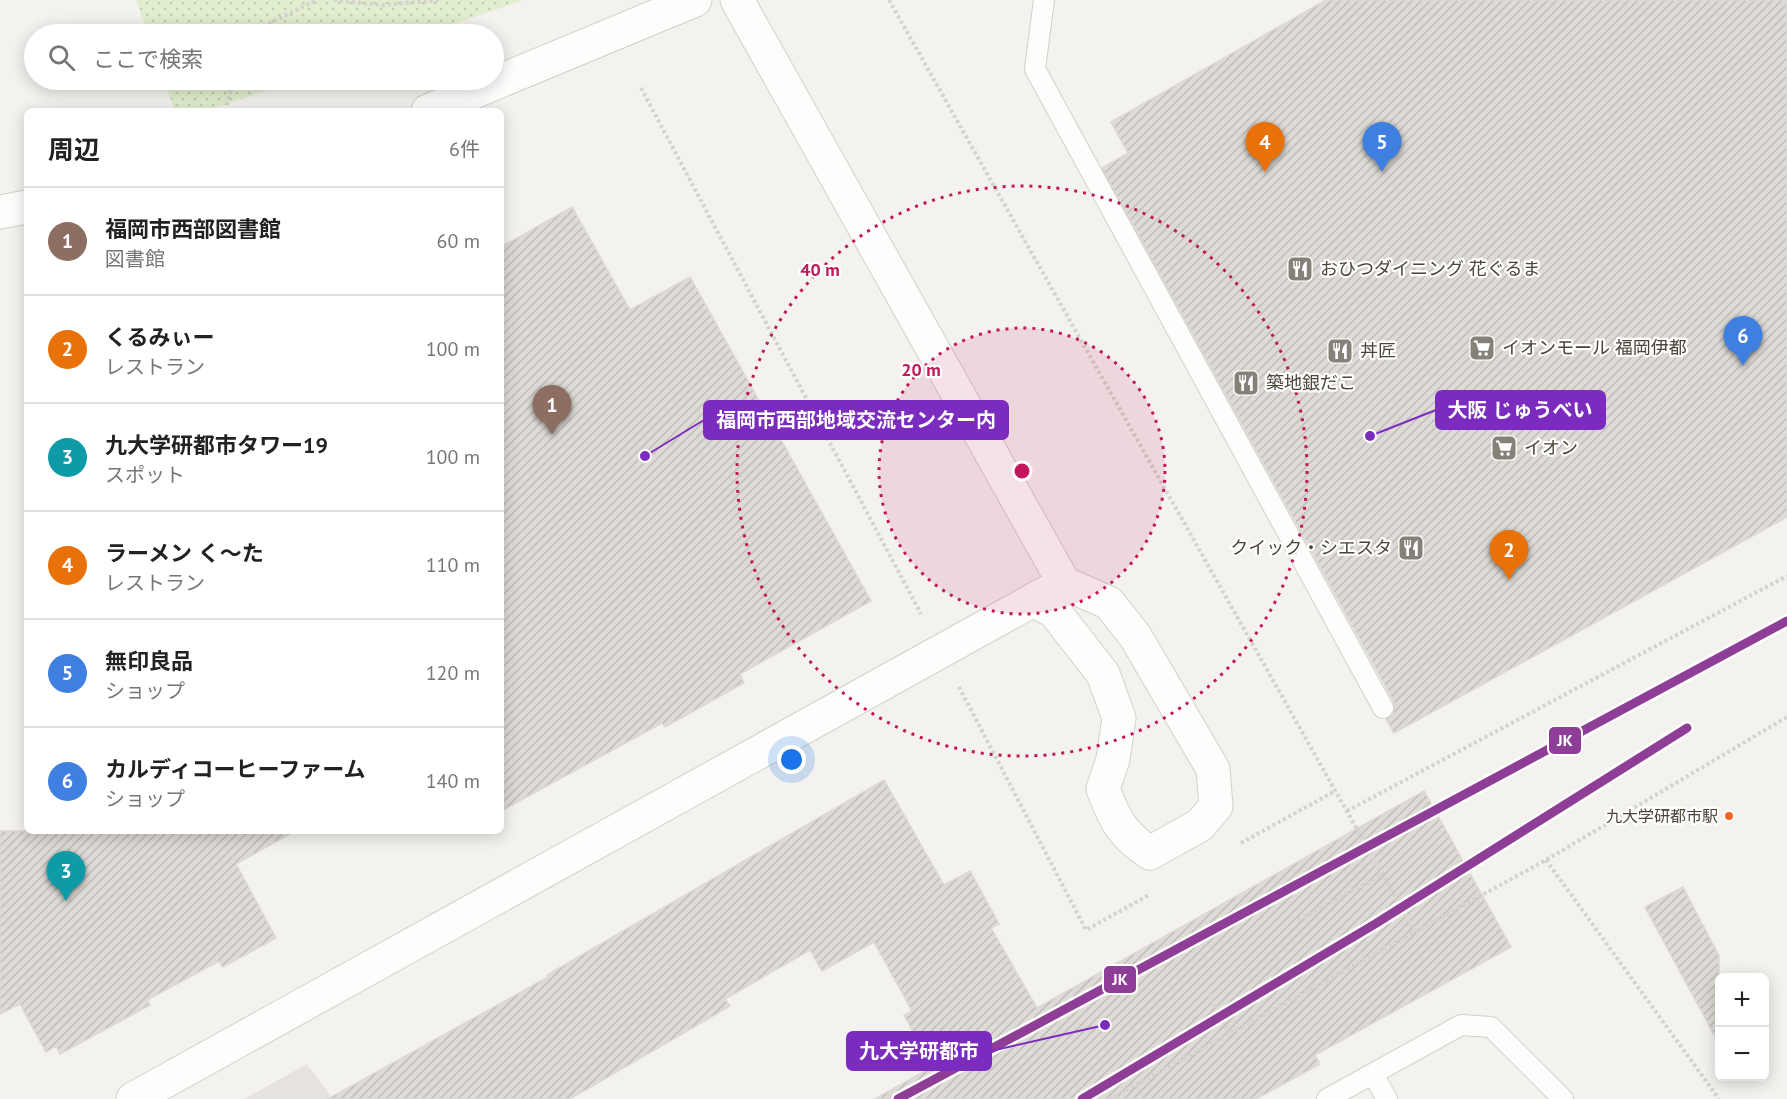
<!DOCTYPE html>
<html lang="ja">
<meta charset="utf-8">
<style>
body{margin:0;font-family:"PT Sans","Noto Sans JP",sans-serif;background:#f2f2f2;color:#222}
.controls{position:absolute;right:18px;bottom:18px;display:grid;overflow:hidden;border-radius:9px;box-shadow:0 3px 15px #0003}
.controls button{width:54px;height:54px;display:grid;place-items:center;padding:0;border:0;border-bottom:2px solid #e0e0e0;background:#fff;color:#222;font:30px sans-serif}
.you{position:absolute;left:792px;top:760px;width:21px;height:21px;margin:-15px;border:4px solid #fff;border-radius:50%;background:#1a73e8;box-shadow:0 0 0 9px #1a73e833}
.badge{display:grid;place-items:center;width:39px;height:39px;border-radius:50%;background:#ea580c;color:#fff;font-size:20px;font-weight:700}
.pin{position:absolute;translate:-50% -50px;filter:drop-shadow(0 2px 3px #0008)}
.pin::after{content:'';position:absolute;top:32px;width:21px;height:18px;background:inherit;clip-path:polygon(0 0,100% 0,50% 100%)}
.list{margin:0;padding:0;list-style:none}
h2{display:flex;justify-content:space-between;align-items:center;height:78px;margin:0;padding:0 24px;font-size:26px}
h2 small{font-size:20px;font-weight:400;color:#767676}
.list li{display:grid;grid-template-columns:39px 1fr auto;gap:18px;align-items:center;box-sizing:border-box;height:108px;padding:0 24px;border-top:2px solid #e0e0e0}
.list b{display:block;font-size:22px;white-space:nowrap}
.list p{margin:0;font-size:20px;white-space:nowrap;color:#767676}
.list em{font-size:20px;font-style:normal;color:#767676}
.icon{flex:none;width:33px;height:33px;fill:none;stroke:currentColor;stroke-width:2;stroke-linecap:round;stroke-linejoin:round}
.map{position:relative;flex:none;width:1787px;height:1099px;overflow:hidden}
.search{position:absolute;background:#fff;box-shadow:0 3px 15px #0003;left:24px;top:24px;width:480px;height:66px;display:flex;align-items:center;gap:15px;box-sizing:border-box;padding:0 21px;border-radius:33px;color:#767676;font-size:22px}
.panel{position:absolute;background:#fff;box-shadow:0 3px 15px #0003;left:24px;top:108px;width:480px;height:726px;border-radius:9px}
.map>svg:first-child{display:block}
</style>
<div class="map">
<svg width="1787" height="1099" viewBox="0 0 1787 1099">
<defs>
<pattern id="park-dots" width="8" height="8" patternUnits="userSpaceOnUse" patternTransform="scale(1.5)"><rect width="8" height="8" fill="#e1eecf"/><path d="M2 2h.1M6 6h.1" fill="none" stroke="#c3cdb2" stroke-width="1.8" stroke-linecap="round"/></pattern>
<pattern id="building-hatch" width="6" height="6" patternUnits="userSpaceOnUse" patternTransform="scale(1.5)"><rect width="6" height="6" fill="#dedbd6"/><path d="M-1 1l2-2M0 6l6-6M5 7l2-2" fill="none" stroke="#c0bdb8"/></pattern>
</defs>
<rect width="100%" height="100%" fill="#f4f2ee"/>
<!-- park -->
<path fill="url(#park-dots)" d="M136 0H524L425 34H148Z
M164 80H297L206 111H175Z"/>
<!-- parking -->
<path fill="#e6e3df" d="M307 1064 333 1099H244Z"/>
<!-- building -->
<path fill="url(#building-hatch)" stroke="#dcd9d4" stroke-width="1.5" d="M1326 0H1787V517L1394 733 1386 719 1393 714 1394 702 1102 168 1128 153 1111 122Z
M572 207 630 310 690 277 871 601 740 674 744 683 665 727 662 723 501 811V247Z
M884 780 944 885 970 871 999 924 991 928 1037 1008 1424 791 1511 947 1315 1055 1320 1064 1256 1099H875L932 1067 904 1015 912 1011 874 942 822 971 810 950 725 999 730 1006 570 1099H328L548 977 547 975Z
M0 831H295L236 864 276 938 223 967 219 961 147 1000 150 1005 60 1054 56 1046 46 1052 20 1004 0 1014Z
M1683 887 1719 956V1044L1645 907Z"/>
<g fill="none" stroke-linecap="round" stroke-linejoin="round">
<!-- service casing -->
<g stroke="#d2d0cb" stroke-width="22">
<path id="service" d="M1044 0 1035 69 1383 708
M1373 1074 1387 1099
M1327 1099 1461 1025 1491 1027 1563 1099"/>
</g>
<!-- minor casing -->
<g stroke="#d2d0cb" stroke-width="35">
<path id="minor" d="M1034 601 1054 611 1103 674 1119 718 1113 759 1103 789C1115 820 1122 835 1150 853L1200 825 1216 806 1213 769 1135 636 1109 603 1064 583"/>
</g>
<!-- tertiary casing -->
<g stroke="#d2d0cb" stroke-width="35">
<path id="tertiary" d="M428 111 695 0
M0 212 27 207
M133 1099 1064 583 737 0"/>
</g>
<!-- path -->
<path stroke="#d3d2cc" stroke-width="4" stroke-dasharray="3 3" stroke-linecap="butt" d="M334 0 382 5 442 0
M889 0 1415 932
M247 34 317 0
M641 88 921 614
M225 111 234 80
M959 687 1086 930 1149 895
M1347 811 1787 576
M1241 843 1335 791
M1546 860 1719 1099
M1298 920 1382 875
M1209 994 1229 1033
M1110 1099 1546 860 1787 717"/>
<!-- service -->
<use href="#service" stroke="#fdfdfc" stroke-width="20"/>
<!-- minor -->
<use href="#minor" stroke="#fdfdfc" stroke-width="33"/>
<!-- tertiary -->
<use href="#tertiary" stroke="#fdfdfc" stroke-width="33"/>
<!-- rail-1 casing -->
<g stroke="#fff" stroke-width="14">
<path id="rail-1" d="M898 1099 1787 621
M1082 1099 1375 924 1687 728"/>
</g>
<!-- rail-1 -->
<use href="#rail-1" stroke="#8f3e97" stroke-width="9"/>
</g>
<!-- distance rings -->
<circle cx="1022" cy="471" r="143" fill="#c2185b" fill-opacity=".12"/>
<g fill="none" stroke="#c2185b" stroke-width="3" stroke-dasharray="3 6">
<circle cx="1022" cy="471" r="143"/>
<circle cx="1022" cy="471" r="285"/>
</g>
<!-- icons -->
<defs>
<g id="restaurant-square" transform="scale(1.35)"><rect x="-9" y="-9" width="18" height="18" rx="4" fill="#868178" stroke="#fff"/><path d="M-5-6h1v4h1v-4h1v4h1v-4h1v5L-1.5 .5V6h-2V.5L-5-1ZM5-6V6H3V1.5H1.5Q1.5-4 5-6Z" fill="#fff"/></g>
<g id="supermarket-square" transform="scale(1.35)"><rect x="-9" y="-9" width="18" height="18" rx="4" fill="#868178" stroke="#fff"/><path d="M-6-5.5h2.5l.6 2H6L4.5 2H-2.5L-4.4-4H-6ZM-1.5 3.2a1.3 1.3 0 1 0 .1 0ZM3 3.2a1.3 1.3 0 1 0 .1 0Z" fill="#fff"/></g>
</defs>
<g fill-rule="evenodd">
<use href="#restaurant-square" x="1300" y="269"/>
<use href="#supermarket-square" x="1482" y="348"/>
<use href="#restaurant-square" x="1340" y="351"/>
<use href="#restaurant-square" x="1246" y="383"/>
<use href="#supermarket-square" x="1504" y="448"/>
<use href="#restaurant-square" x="1411" y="548"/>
</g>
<!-- markers -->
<circle fill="#f26522" stroke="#fff" stroke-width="2" cx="1729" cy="816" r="5"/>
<g text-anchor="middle" stroke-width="4.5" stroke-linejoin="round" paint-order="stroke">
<!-- bus labels -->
<g font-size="16" fill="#4b4439" stroke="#fff" text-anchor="end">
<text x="1718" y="822">九大学研都市駅</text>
</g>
<!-- poi labels -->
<g font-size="18" fill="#4b4439" stroke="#fff" text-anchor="start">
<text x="1320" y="275">おひつダイニング 花ぐるま</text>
<text x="1502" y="354">イオンモール 福岡伊都</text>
<text x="1360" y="357">丼匠</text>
<text x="1266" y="389">築地銀だこ</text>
<text x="1524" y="454">イオン</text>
<text x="1392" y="554" text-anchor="end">クイック・シエスタ</text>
</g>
</g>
<circle cx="1022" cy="471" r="9" fill="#c2185b" stroke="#fff" stroke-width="3"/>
<g font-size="18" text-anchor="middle" font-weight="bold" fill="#c2185b" stroke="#fff" stroke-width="4.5" stroke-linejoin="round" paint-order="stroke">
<text x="820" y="276">40 m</text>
<text x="921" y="376">20 m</text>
</g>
<!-- callouts -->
<path fill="none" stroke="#7b2cbf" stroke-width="2" d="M1370 436L1436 410M645 456L704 420M1105 1025L991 1051"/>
<g fill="#7b2cbf" stroke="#fff" stroke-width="2">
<circle cx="1370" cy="436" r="6"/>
<circle cx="645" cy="456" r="6"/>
<circle cx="1105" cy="1025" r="6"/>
</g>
<g fill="#7b2cbf" stroke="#7b2cbf" stroke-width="2">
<rect x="1436" y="391" width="169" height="38" rx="6"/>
<rect x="704" y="401" width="304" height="38" rx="6"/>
<rect x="847" y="1032" width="144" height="38" rx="6"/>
</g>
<g font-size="20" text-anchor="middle" font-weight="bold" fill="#fff">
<text x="1520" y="417">大阪 じゅうべい</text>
<text x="856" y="427">福岡市西部地域交流センター内</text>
<text x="919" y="1058">九大学研都市</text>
</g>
<g stroke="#fff" stroke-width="2">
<rect x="1548" y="726" width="34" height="29" rx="6" fill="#8f3e97"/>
<rect x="1103" y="965" width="34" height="29" rx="6" fill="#8f3e97"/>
</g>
<g font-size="16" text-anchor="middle" font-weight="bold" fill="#fff">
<text x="1565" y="746">JK</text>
<text x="1120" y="985">JK</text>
</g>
</svg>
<div class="controls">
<button>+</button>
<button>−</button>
</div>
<div class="you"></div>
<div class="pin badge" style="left:552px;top:435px;background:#8d6e63">1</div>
<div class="pin badge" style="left:1509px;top:580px;background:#e8710a">2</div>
<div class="pin badge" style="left:66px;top:901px;background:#0f9aa8">3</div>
<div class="pin badge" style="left:1265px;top:172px;background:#e8710a">4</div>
<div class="pin badge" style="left:1382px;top:172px;background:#3f7fe0">5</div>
<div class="pin badge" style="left:1743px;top:366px;background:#3f7fe0">6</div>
<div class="search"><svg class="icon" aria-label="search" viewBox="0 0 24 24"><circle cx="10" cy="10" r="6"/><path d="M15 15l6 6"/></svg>ここで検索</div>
<section class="panel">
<h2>周辺<small>6件</small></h2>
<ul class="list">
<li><span class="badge" style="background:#8d6e63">1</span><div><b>福岡市西部図書館</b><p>図書館</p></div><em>60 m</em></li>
<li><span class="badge" style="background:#e8710a">2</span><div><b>くるみぃー</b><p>レストラン</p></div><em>100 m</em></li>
<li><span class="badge" style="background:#0f9aa8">3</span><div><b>九大学研都市タワー19</b><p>スポット</p></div><em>100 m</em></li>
<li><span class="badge" style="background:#e8710a">4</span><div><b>ラーメン く〜た</b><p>レストラン</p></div><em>110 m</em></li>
<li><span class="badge" style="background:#3f7fe0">5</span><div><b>無印良品</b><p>ショップ</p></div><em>120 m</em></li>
<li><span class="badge" style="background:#3f7fe0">6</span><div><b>カルディコーヒーファーム</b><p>ショップ</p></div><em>140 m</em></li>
</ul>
</section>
</div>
